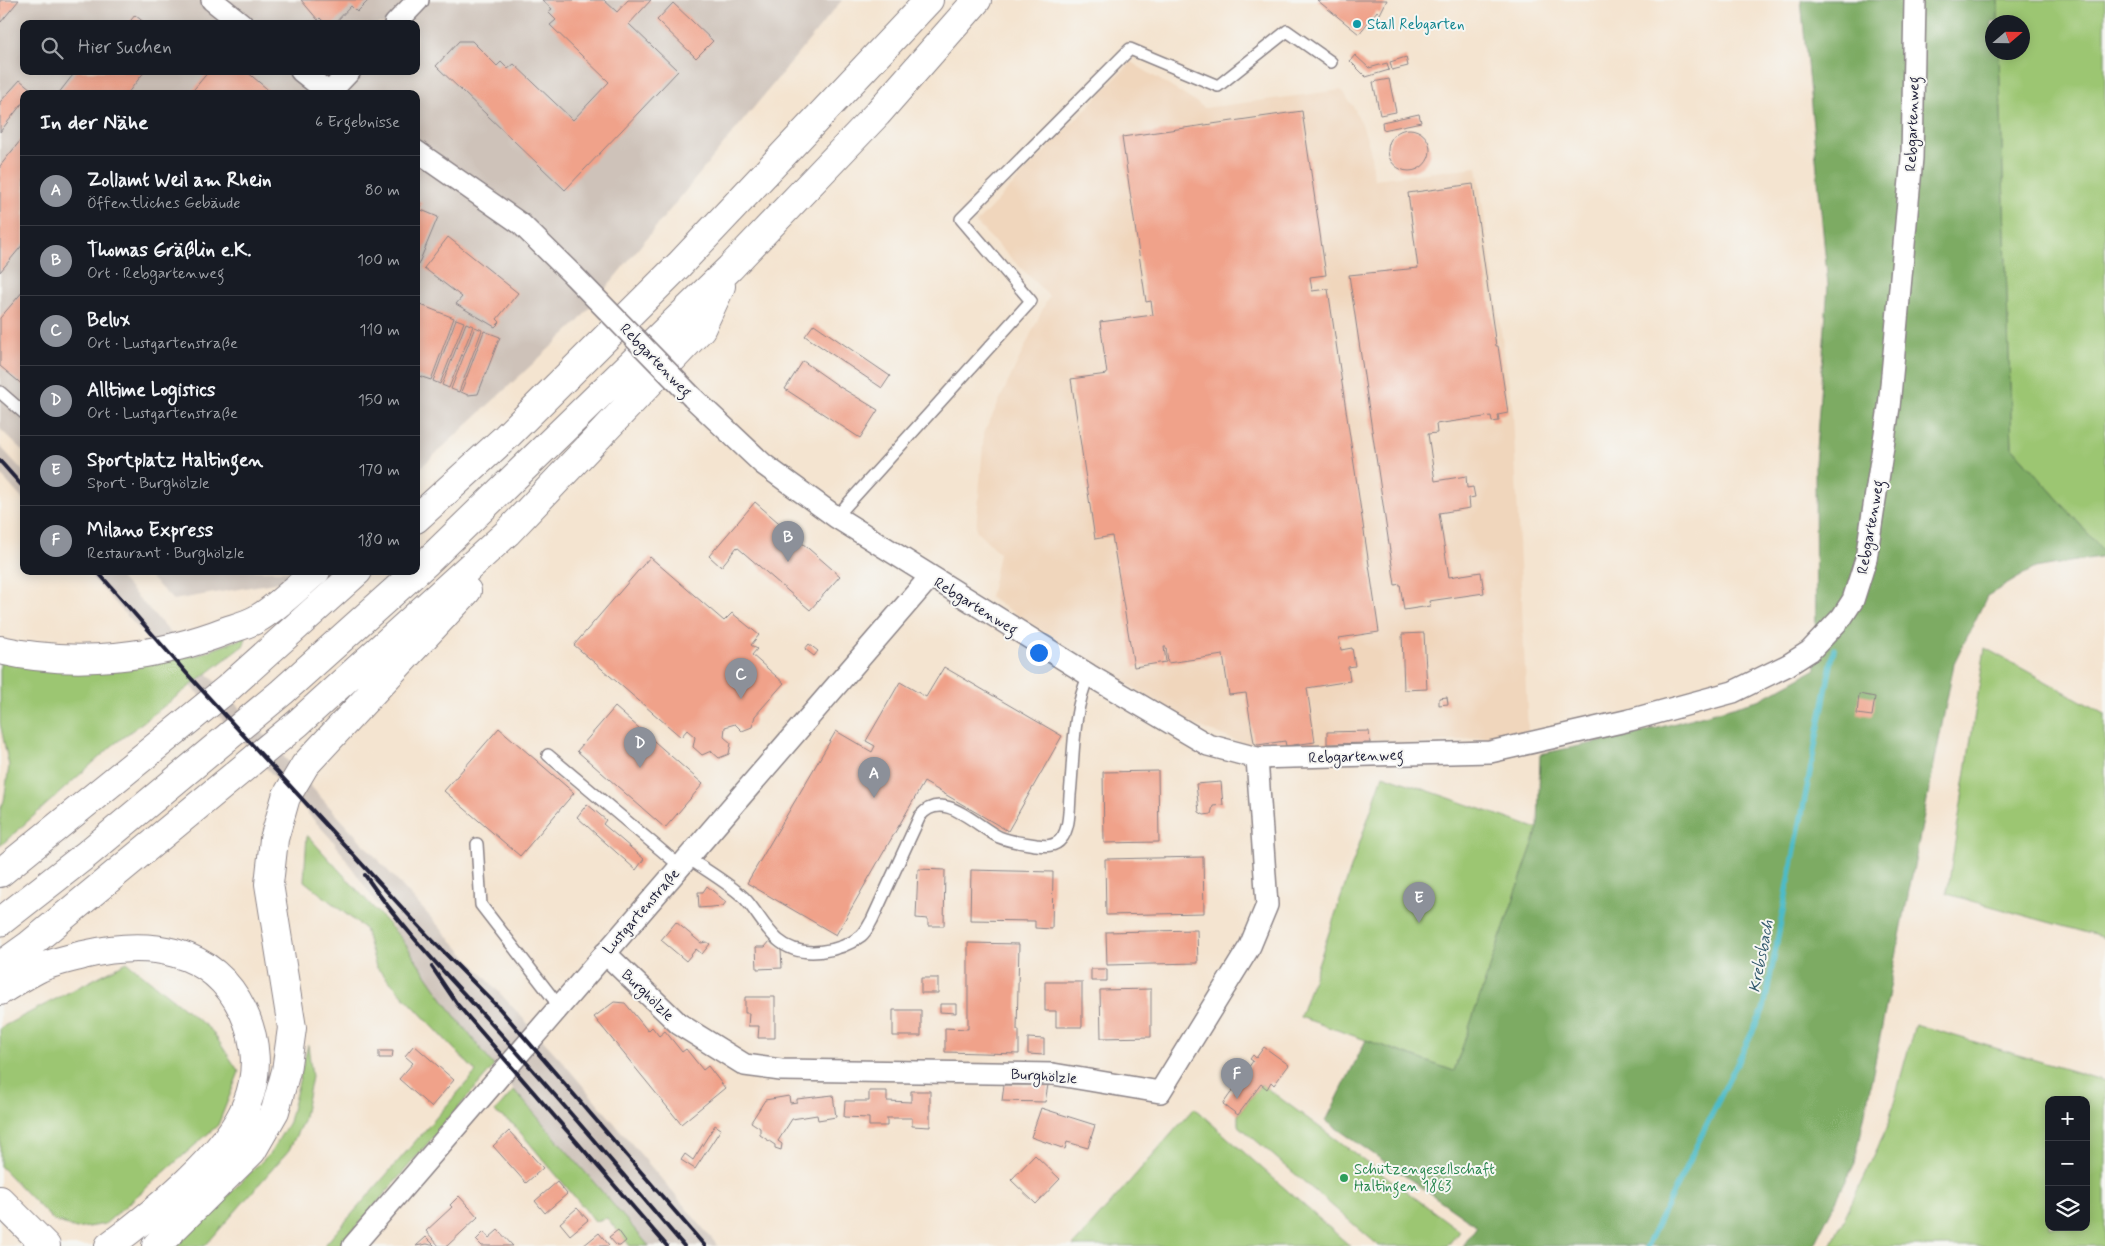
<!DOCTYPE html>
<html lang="de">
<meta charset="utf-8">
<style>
body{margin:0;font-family:Mynerve,sans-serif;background:#242831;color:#f1f3f6}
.controls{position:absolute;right:15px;bottom:15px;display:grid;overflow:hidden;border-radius:10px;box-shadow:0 2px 12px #0003}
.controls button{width:45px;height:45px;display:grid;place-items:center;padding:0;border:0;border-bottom:1px solid #363941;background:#171b24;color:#f1f3f6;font:25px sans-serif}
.compass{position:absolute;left:1985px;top:15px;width:45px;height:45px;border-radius:50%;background:#171b24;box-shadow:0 2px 12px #0003;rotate:70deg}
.you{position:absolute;left:1038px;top:652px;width:18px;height:18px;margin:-12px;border:4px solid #fff;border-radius:50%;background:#1a73e8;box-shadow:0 0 0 8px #1a73e833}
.badge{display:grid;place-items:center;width:32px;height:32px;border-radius:50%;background:#8c9099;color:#fff;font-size:16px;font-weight:700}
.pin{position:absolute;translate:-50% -41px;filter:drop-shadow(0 1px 2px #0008)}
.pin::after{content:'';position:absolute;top:26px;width:18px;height:15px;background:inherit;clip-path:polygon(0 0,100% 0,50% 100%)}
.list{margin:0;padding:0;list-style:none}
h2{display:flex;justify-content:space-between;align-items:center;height:65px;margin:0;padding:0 20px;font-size:21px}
h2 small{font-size:16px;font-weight:400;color:#9ea1a6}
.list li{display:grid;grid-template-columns:32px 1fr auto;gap:15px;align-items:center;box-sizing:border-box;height:70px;padding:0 20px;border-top:1px solid #363941}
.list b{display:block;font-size:19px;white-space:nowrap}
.list p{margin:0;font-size:16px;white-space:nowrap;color:#9ea1a6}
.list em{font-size:16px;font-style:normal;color:#9ea1a6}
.icon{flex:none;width:28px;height:28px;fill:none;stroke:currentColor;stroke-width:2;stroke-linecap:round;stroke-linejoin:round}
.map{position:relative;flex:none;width:2105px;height:1246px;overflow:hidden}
.search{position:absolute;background:#171b24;box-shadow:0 2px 12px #0003;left:20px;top:20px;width:400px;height:55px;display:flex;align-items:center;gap:12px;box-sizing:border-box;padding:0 18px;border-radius:10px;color:#9ea1a6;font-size:19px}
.panel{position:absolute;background:#171b24;box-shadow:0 2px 12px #0003;left:20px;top:90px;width:400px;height:485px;border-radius:10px}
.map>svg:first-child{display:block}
</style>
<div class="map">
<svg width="2105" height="1246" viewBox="0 0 2105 1246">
<rect width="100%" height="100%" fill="#f6f6f2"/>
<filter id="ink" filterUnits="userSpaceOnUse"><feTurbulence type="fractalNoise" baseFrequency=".02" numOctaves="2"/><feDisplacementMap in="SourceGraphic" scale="10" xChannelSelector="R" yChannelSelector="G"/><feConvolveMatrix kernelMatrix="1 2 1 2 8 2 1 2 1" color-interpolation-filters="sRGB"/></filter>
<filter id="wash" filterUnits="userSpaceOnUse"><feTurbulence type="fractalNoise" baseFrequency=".0096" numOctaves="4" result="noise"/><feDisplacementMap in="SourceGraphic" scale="20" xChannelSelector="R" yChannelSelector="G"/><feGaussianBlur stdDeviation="1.12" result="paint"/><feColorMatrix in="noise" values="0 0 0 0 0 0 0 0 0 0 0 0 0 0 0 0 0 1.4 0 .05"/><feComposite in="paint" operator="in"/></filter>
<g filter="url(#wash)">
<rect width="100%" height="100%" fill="#f4e4d0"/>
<!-- built -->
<path fill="#f0d6bc" d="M1131 62 1205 108 1341 90 1353 106 1362 124 1370 149 1374 179 1477 167 1513 413 1528 733 1400 746 1257 749 1190 723 990 598 999 553 976 530 984 433 1049 296 976 223Z"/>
<!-- industrial -->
<path fill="#cec2b9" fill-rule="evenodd" d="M0 0H842L578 322 416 472V94H24V452L0 429ZM24 24H416V71H24Z
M0 446 24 472V501L0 474Z
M86 571H114L561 1060 718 1246H649L514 1090 454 1015 334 842Z
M144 571H294L280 582 173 600Z"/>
<!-- green -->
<path fill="#9cc672" stroke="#5f7456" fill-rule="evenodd" d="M1998 0H2105V553L2012 447 1999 53 2022 52V22H1998Z
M246 637 244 645 113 745 0 846V810L4 801 9 766 0 723V657L117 665 198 655Z
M1985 648 2105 714V938L1947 894Z
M1383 775 1538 829 1454 1071 1300 1017Z
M307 835 401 938 454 1015 494 1066 340 1246H324L476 1072 376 967 365 929 304 881Z
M127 962 212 1031 239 1072 218 1125 105 1224 76 1229 53 1220 0 1166V1028Z
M1915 1024 2105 1081V1246H1831L1887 1128ZM2049 1100H2086V1227H2049Z
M308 1045 312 1077 303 1121 289 1150 205 1246H177L271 1152 289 1122Z
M1261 1084 1460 1231 1447 1246H1379L1238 1125V1115Z
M514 1090 649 1246H630L607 1218 595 1221 514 1125 495 1112Z
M1194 1108 1350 1246H1073Z"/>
<!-- forest -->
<path fill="#7dab64" stroke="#506650" d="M1801 0H1998V22H1992V52L1999 53 2012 447 2105 553V556L2035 568 1987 596 1954 664 1855 1163 1813 1246H1463L1477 1226 1326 1121 1366 1040 1454 1071 1538 829 1540 754 1633 735 1761 699 1816 669 1815 464 1828 285Z"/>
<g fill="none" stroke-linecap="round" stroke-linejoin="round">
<!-- stream -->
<path stroke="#4dbbc7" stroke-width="5.5" d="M1647 1246 1764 1008 1834 649"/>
</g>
<g id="blocks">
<!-- building -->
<path fill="#f0a28a" d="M0 0H19L1 22 0 21Z
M301 0H369L357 12 351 6 334 24H326L320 18 318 20Z
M542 0H604L617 12 628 0H651L629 24 678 71 565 190 436 66 459 41H472L497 66 501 62 508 69 514 64 573 120 609 82 550 25 556 20 548 12 552 9Z
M1317 0H1387L1380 14 1377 11 1359 34Z
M673 3 713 41 696 58 657 20Z
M135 15 146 24H128Z
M1355 55 1369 68 1387 63 1389 70 1366 77 1350 61Z
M1406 57 1408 66 1392 70 1390 62Z
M76 71H145L127 94H58Z
M209 71H246L273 94H190Z
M1389 79 1396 112 1380 115 1373 82Z
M20 80 32 90 30 94H24V101L0 132V102Z
M1302 111 1326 275 1310 277 1312 291 1328 289 1379 632 1339 638 1341 650 1352 648 1355 666 1348 667 1350 681 1307 688 1315 742 1286 746 1285 741 1258 745 1254 743 1246 693 1229 695 1223 655 1168 663 1166 647H1164L1166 662 1134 667 1112 536 1095 539 1071 379 1107 374 1100 322 1153 315 1151 301 1146 302 1122 137Z
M1419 114 1421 122 1383 130 1382 122Z
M1388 150a21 21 0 1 1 42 0a21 21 0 1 1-42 0Z
M24 136V243L0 272V166Z
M1473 184 1496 346H1498L1508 413 1498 415 1499 421 1492 422 1491 416 1436 424 1437 433 1428 434 1435 481 1466 476 1467 488 1473 487 1475 497 1469 498 1470 508 1439 513 1449 577 1481 572 1484 593 1429 601 1430 606 1404 610 1400 584 1395 585 1349 275 1418 268 1408 193Z
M416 200 422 203 419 209 438 217 416 270Z
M448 237 518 293 497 319 500 322 495 327 456 304 462 297 424 268Z
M24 290V386L0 366V318Z
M416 303 454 318 431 380 416 375Z
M456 319 464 322 440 384 433 381Z
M466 323 473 326 449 388 442 385Z
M814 324 890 376 882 388 805 336Z
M475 327 482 330 459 392 451 389Z
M484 331 500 337 478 394 468 395 461 392Z
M803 361 840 387 878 410 860 438 785 389Z
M755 502 840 576 810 610 737 547 721 567 709 556Z
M650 557 724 621 732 613 759 635 751 645 757 649 752 655 784 683 755 716 752 727 742 731 735 724 725 727 724 737 731 743 729 754 719 758 711 751 702 755 693 747 695 737 687 730 681 737 574 645Z
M1424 633 1427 689 1404 690 1402 634Z
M809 644 818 651 814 656 805 649Z
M944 667 1062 736 1008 831 924 782 836 935 747 883 836 731 872 752 875 746 866 741 900 682 926 697Z
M1859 694 1875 697 1872 716 1857 714Z
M1447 697 1448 704 1439 705V698Z
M615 707 703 784 665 828 577 751Z
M499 728 574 793 520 856 444 791Z
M1369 731 1370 743 1327 744V732Z
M1158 771 1159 842 1104 843 1103 772Z
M1221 782 1223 805 1213 806 1211 814 1204 815 1199 812 1196 784Z
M587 804 606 820 603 824 644 859 636 870 577 817Z
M1203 857 1204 913 1106 915 1105 859Z
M918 869 945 870 944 926H928V919L916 918Z
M971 870 1053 872 1052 929 1035 928V921L970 920Z
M707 886 726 902 723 906 699 908 698 892H703Z
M676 922 701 943 707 942 710 944 702 954 696 949 686 961 661 940Z
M1197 930 1198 963 1107 965 1106 932Z
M770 941 781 950 782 968 757 969 756 947H765Z
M968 943 1019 944 1017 1030H1019V1054L945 1052V1028L968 1029Z
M1091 969H1107V981H1091Z
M921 978H938V993H921Z
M1045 982H1082V1027H1056V1011H1045Z
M1151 989V1037L1101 1038 1100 990Z
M745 997H775V1038H758L759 1026H748L749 1013H745Z
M614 1002 625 1003 648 1031 652 1027 659 1036 665 1031 682 1052 686 1049 703 1070 708 1066 725 1088 681 1124 594 1017Z
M940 1004H956V1013L940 1012Z
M893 1010H921V1036H893Z
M1028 1038 1044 1039V1055L1028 1054Z
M414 1045 454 1080 431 1107 399 1079 413 1063 405 1056Z
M1264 1047 1289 1065 1274 1085 1271 1082 1267 1089 1261 1084 1238 1115 1223 1104 1253 1061 1250 1059 1253 1055 1256 1058Z
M379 1051H393L392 1058H379Z
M1004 1085H1048L1045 1102 1002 1101Z
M869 1091H887V1101L911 1102V1091H930V1127L912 1126V1118H887V1126H869V1118L844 1117 845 1101H869Z
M833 1095 836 1117 818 1120 817 1115 792 1119 778 1141 782 1144 781 1150 775 1148V1145L760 1135V1128L751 1122 765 1100 789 1096 790 1103 797 1102V1099Z
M1041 1108 1095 1125 1088 1148 1067 1142 1065 1149 1031 1137Z
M715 1125 721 1129 695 1169 681 1160 685 1154 693 1160Z
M509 1131 543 1168 526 1183 493 1146Z
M1035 1155 1060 1179 1036 1204 1011 1180Z
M557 1182 567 1194 545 1213 535 1201Z
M459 1196 478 1217 447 1246H439L426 1231 452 1207 450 1205Z
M577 1208 588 1220 570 1235 560 1223Z
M498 1230 513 1246H482L476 1240 484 1232 489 1238Z
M618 1230 626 1241 620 1246H617L609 1237Z
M599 1233 609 1245 608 1246H583Z
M426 1237 435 1246 427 1244 416 1246Z"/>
</g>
</g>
<g filter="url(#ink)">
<use href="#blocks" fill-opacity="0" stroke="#8b8386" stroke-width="1"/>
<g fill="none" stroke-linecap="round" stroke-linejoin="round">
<!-- lane casing -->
<g stroke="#8b8386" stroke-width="14">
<path id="lane" d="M0 392 24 413
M836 517 1031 301 961 219 1130 49 1218 86 1287 31 1331 62
M548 755 680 866
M477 844 481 905 559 1006
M688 858C704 869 735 887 747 901 758 914 765 928 778 940 801 960 840 952 861 936 866 932 869 925 872 920L920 816C943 788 976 826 999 837 1011 842 1024 843 1036 845 1045 846 1055 847 1061 839 1070 829 1069 808 1070 795 1074 756 1072 711 1089 675"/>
</g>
<!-- street casing -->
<g stroke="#8b8386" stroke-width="24">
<path id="street" d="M212 0 242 24
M395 24 418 0
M301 71 330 94
M329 93 350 71
M416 151 521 224 573 275
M693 398 763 464 836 517 1089 675 1208 745 1257 758 1490 752 1630 720 1733 692 1788 665 1810 651 1842 617 1853 600 1866 559 1889 407 1912 158 1915 0
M605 953 679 1024 745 1065 781 1070 1053 1074 1160 1092 1250 946 1267 905 1257 758
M353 1246 930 577"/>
</g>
<!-- primary casing -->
<g stroke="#8b8386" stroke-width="30">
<path id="primary" d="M0 1200 46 1246"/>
</g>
<!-- highway casing -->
<g stroke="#8b8386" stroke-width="30">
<path id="highway" d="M416 519 506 437 679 265 929 0
M0 650C75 667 157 658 228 630 237 627 248 624 257 619 278 607 297 587 316 571
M0 873 227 689 358 571
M0 922 87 854 282 692 427 562 730 268 877 114 977 0
M0 966 28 946 298 723 507 533 701 329 721 286
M0 991C13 983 26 975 40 968 53 962 69 959 83 955 146 940 212 946 243 1011 257 1040 259 1073 247 1103 229 1153 151 1215 109 1246
M156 1246 252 1151 275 1111 286 1071 292 1028 269 884 274 839 286 797 305 765 467 591"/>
</g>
<!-- lane -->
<use href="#lane" stroke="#fff" stroke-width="11"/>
<!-- street -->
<use href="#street" stroke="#fff" stroke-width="21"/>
<!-- primary -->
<use href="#primary" stroke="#fff" stroke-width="28"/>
<!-- highway -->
<use href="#highway" stroke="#fff" stroke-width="28"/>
<!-- rail -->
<path stroke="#22223b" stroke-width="4" d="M0 461 24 488
M97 571 189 676 429 937 499 1008 705 1246
M365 875C407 936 459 987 508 1042 568 1109 626 1178 684 1246
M432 967 457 1004 667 1246"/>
<!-- street-bridge casing -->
<g stroke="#8b8386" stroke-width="24" stroke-linecap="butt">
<path id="street-bridge" d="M573 275 693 398"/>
</g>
<!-- street-bridge -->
<use href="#street-bridge" stroke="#fff" stroke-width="21"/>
</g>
</g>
<!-- markers -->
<circle fill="#0f9aa8" stroke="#f6f6f2" stroke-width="2" cx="1357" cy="24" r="5"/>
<circle fill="#2e9e5b" stroke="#f6f6f2" stroke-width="2" cx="1344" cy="1178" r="5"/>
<g text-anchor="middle" stroke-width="4" stroke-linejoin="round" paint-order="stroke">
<!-- culture labels -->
<g font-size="15" fill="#0d838f" stroke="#f6f6f2" text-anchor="start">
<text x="1367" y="29">Stall Rebgarten</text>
</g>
<!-- street labels -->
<g font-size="15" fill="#22223b" stroke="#f6f6f2">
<text transform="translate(1912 124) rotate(-88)" y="5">Rebgartenweg</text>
<text transform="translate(656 360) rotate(46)" y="5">Rebgartenweg</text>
<text transform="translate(1870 527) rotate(-80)" y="5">Rebgartenweg</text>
<text transform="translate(976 606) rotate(32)" y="5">Rebgartenweg</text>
<text transform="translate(1356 756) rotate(-2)" y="5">Rebgartenweg</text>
<text transform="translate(641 911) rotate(-49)" y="5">Lustgartenstraße</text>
<text transform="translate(648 995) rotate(44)" y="5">Burghölzle</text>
<text transform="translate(1044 1076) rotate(4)" y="5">Burghölzle</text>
</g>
<!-- leisure labels -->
<g font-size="15" fill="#27864d" stroke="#f6f6f2" text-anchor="start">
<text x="1354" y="1174">Schützengesellschaft<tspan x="1354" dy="17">Haltingen 1863</tspan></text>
</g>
<!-- water labels -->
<g font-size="16" font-style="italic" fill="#31586c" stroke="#f6f6f2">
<text transform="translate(1760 956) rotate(-79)" y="6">Krebsbach</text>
</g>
</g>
</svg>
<div class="controls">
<button>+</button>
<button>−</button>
<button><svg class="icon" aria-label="layers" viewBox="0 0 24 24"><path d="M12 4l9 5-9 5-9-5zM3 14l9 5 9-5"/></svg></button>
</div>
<svg class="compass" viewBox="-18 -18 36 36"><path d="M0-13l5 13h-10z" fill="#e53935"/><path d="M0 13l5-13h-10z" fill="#9ea1a6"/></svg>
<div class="you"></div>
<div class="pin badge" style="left:874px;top:798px">A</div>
<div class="pin badge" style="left:788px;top:562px">B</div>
<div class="pin badge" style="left:741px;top:699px">C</div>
<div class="pin badge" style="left:640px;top:768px">D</div>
<div class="pin badge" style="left:1419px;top:923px">E</div>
<div class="pin badge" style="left:1237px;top:1099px">F</div>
<div class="search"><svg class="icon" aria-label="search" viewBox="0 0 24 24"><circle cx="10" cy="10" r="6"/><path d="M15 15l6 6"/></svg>Hier suchen</div>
<section class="panel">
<h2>In der Nähe<small>6 Ergebnisse</small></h2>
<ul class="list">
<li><span class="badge">A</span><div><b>Zollamt Weil am Rhein</b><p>Öffentliches Gebäude</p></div><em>80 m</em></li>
<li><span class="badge">B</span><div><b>Thomas Gräßlin e.K.</b><p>Ort · Rebgartenweg</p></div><em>100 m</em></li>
<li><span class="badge">C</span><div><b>Belux</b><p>Ort · Lustgartenstraße</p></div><em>110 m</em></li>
<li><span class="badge">D</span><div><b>Alltime Logistics</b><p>Ort · Lustgartenstraße</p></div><em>150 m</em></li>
<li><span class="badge">E</span><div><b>Sportplatz Haltingen</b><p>Sport · Burghölzle</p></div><em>170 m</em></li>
<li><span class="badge">F</span><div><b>Milano Express</b><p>Restaurant · Burghölzle</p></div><em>180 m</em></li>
</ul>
</section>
</div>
